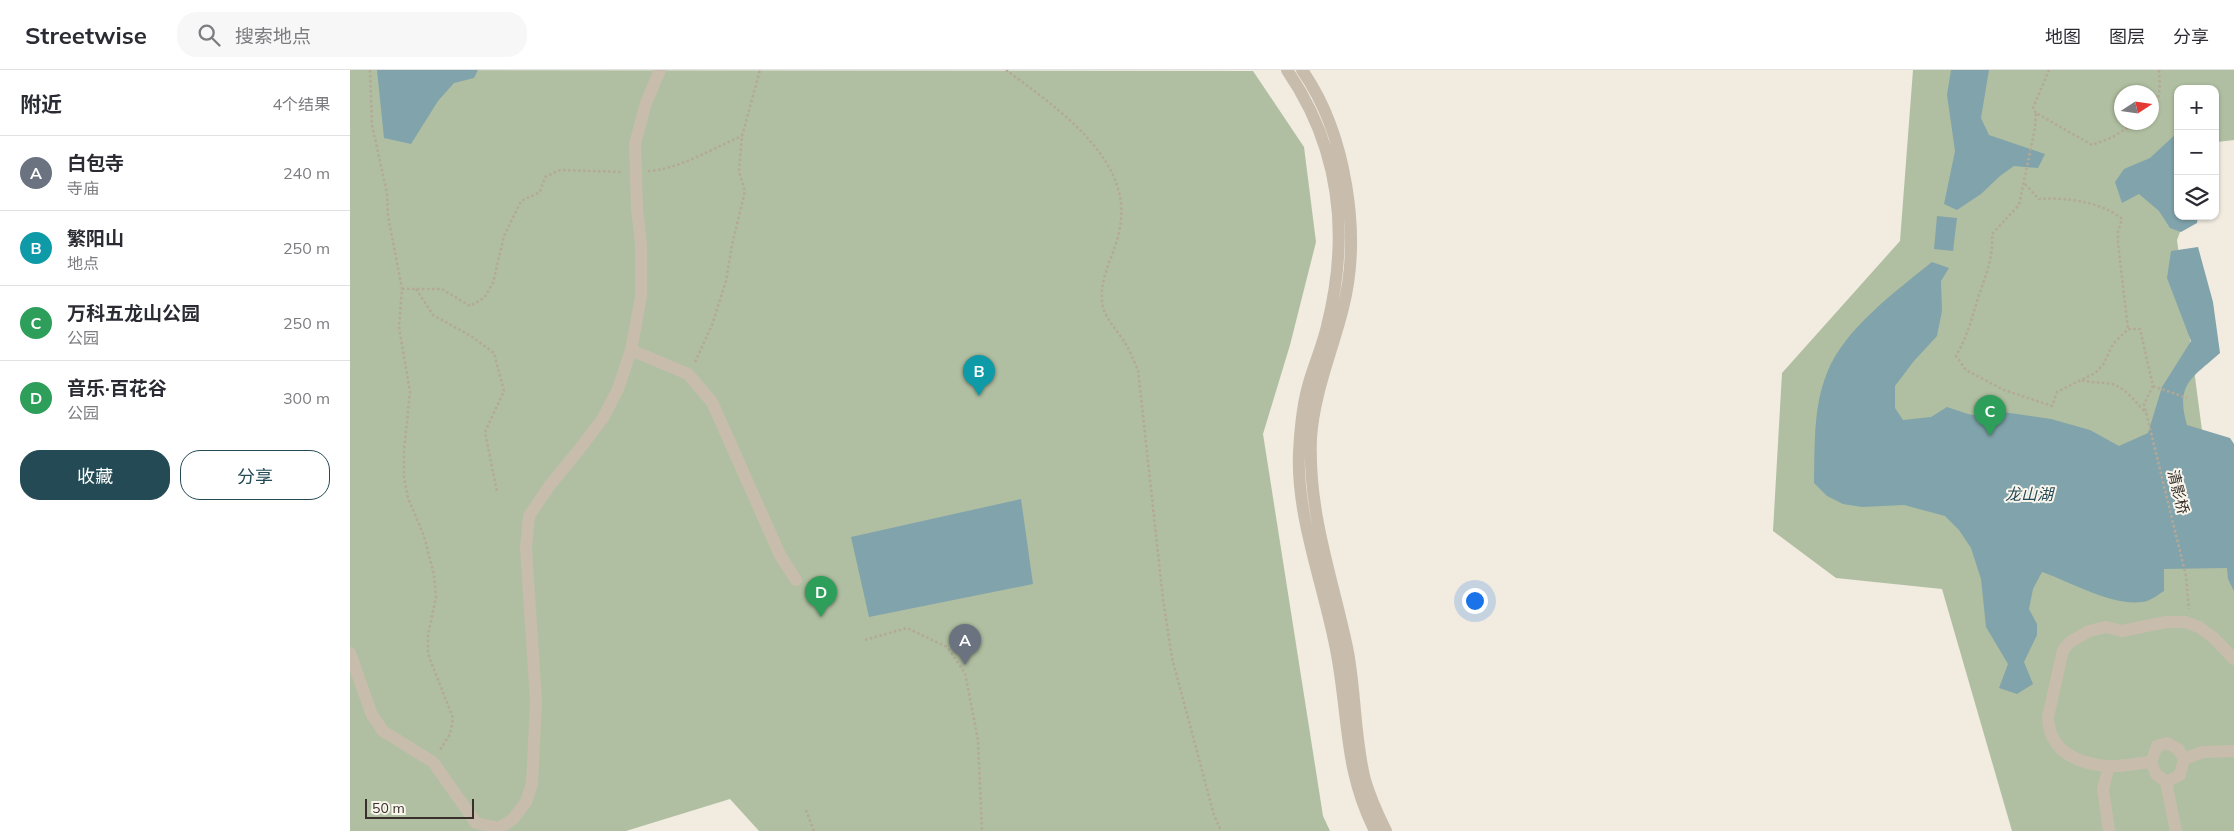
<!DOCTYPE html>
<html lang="zh">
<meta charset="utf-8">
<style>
body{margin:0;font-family:Mulish,"Noto Sans SC",sans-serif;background:#f7f7f7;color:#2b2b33}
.controls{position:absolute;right:15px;top:15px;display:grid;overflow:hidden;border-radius:10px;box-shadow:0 1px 4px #0004}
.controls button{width:45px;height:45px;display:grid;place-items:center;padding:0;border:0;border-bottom:1px solid #e1e1e2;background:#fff;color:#2b2b33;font:25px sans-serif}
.compass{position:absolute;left:1764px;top:15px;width:45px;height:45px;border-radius:50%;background:#fff;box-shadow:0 1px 4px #0004;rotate:78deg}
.scale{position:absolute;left:15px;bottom:12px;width:109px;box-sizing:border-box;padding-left:5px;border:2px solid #37302b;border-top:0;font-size:14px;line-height:18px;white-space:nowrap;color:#37302b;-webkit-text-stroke:4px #f9f5ec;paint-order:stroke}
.you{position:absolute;left:1124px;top:530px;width:18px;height:18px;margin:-12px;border:4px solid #fff;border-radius:50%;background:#1a73e8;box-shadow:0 0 0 8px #1a73e833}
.badge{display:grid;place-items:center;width:32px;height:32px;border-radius:50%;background:#244a55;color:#fff;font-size:16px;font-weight:700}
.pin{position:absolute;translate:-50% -41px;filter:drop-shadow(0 1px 2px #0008)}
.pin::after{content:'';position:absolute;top:26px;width:18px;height:15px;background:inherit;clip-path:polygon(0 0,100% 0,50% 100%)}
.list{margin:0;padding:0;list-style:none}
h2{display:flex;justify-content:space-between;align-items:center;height:65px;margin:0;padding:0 20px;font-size:21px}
h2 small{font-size:16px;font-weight:400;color:#7c7c81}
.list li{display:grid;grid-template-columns:32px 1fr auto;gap:15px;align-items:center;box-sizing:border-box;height:75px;padding:0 20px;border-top:1px solid #e1e1e2}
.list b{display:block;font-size:19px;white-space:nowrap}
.list p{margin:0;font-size:16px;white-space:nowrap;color:#7c7c81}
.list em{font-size:16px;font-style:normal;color:#7c7c81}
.actions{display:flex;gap:10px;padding:15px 20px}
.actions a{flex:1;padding:11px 0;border:1px solid #244a55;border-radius:20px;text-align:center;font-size:18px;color:#244a55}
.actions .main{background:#244a55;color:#fff}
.icon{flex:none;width:28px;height:28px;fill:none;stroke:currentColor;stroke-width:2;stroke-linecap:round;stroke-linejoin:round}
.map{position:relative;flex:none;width:1884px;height:761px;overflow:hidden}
header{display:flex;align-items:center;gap:30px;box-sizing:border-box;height:70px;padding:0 25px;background:#fff;border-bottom:1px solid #e1e1e2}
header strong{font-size:24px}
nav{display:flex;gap:28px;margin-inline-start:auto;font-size:18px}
.search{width:350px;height:45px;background:#f7f7f7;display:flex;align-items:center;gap:12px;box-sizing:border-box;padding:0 18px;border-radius:20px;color:#7c7c81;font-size:19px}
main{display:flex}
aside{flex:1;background:#fff}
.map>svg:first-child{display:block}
</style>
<header>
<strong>Streetwise</strong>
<div class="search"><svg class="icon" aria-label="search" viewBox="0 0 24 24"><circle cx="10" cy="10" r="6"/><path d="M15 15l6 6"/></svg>搜索地点</div>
<nav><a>地图</a><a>图层</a><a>分享</a></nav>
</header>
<main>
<aside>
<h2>附近<small>4个结果</small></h2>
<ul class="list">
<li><span class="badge" style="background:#6b7280">A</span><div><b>白包寺</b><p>寺庙</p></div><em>240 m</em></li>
<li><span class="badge" style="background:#0f9aa8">B</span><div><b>繁阳山</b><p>地点</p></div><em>250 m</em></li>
<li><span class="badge" style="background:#2e9e5b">C</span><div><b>万科五龙山公园</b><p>公园</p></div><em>250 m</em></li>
<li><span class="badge" style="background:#2e9e5b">D</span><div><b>音乐·百花谷</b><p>公园</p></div><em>300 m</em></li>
</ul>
<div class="actions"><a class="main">收藏</a><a>分享</a></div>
</aside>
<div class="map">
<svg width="1884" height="761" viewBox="0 0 1884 761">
<rect width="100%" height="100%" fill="#f1ebe0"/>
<!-- green -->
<path fill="#b0bfa1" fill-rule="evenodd" d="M0 0 903 1 954 77 966 172 940 275 913 364 973 746 980 761H409L380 729 276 761H0Z
M1563 0H1884V70L1867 72 1865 76V19H1828V146H1836L1827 170 1861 429 1884 485V761H1662L1592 519 1486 508 1423 461 1432 303 1550 171ZM1772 22H1802V52H1772Z"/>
<!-- water -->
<path fill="#81a3ab" d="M27 0H128L124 8 104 13 88 31 61 74 34 68Z
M1601 0H1639L1631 48 1639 65 1695 84 1688 98 1664 96 1650 106 1631 124 1607 140 1594 134 1605 81 1597 25Z
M1828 62V146H1848L1847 153 1831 162 1820 158 1809 141 1789 124 1772 133 1765 112 1774 99 1800 88Z
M1587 146 1607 148 1603 181 1584 179Z
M1848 177 1863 232 1870 283C1842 308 1825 314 1837 355L1880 368 1884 374V521L1878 509 1877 498 1814 499V521C1809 524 1803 529 1797 531 1767 539 1721 512 1692 502L1683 519 1679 539 1687 554V565L1674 592 1683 614 1667 624 1649 618 1658 594 1636 557 1631 509 1621 478 1609 460 1595 446 1554 435 1512 437 1493 434 1477 426 1464 413C1465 376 1463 337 1477 303 1494 259 1546 221 1582 192L1599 198 1591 211 1592 241 1587 266 1564 291 1545 316V338L1553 350 1581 347 1597 337 1618 344 1629 346 1646 341 1701 349 1740 360 1769 376 1798 363 1812 317 1841 271 1817 208 1821 181Z
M671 429 683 514 519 547 501 467Z"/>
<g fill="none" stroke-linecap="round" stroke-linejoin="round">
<!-- path -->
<path stroke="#b4a897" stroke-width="2.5" stroke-dasharray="2.5 2.5" stroke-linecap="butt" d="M20 0 22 55 37 123 38 146 52 219 49 257 60 322 54 381V408L58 428 74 466 84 505 86 527 78 565V584L103 648 100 664 90 680
M656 0C704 36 783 88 770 157 766 183 750 204 752 230 753 248 767 259 775 273 780 281 784 291 788 300L813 529 822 588 864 745 871 761
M1802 41C1811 28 1810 16 1809 0
M1686 43 1683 38 1699 0
M1786 52 1763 67 1742 75 1686 43 1685 58 1669 135 1642 164C1643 190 1636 204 1628 228 1622 248 1617 267 1606 286L1616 300 1654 320 1702 336 1707 322 1745 303 1753 295 1763 274 1778 259H1790L1803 316 1794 334 1836 506 1839 539
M298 101C328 100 365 77 392 66
M1675 114 1689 129C1716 127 1752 132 1772 149L1768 161V173L1778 259
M52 219H92L120 236 134 228 143 213 154 166 171 131 190 122 195 107 210 100 273 102
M66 219 83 245 121 266 144 283 154 321 135 362 147 422
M345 292 362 255 376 211 382 175 395 121 389 101 392 66 410 0
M1732 310C1744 314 1758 311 1767 316 1778 321 1788 335 1796 343
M1803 316 1837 328
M515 570 557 558 597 577 615 603 628 670 632 761
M456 740 464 761"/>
<!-- minor -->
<path stroke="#c8bdac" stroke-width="12" d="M937 0C991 79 1000 165 977 256 972 278 962 299 957 320 952 340 950 363 949 383 946 448 976 521 987 585 999 649 994 700 1025 761
M952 0C996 63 1012 164 993 238 982 282 964 323 961 368 958 443 982 506 997 577 1006 621 1004 667 1015 710 1020 727 1028 745 1036 761
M281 280 338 304 362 332 430 485 446 510
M0 583 22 645 33 661 83 692 126 753 149 758 163 749 176 732 182 714 186 631 176 478 179 446 200 415 228 381 253 348 268 319 281 280 291 227V174L287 138 285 74 296 33 310 0
M1834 689 1828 679 1817 673 1807 676 1801 692C1787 693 1771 697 1758 696 1727 694 1699 681 1698 647L1713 580 1720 572 1739 561 1756 557 1772 561 1816 552H1835L1849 557 1864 568 1884 589
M1801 692 1806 704 1816 712
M1759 761 1753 719 1759 696
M1826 761 1816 712 1830 705 1834 689 1853 682 1884 681"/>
</g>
<g text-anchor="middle" stroke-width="4" stroke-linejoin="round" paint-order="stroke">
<!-- street labels -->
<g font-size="15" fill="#37302b" stroke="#f9f5ec">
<text transform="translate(1828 422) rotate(76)" y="5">清影桥</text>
</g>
<!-- water labels -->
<g font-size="16" font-style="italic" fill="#244a55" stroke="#f9f5ec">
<text x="1679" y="430">龙山湖</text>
</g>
</g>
</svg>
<div class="controls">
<button>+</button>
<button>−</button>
<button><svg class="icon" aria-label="layers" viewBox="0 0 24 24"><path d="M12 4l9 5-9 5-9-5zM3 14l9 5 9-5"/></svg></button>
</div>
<svg class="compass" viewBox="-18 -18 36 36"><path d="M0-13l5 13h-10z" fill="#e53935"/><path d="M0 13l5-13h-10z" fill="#7c7c81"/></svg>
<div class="scale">50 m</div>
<div class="you"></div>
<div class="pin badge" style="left:615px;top:595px;background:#6b7280">A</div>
<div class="pin badge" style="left:629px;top:326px;background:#0f9aa8">B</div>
<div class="pin badge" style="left:1640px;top:366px;background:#2e9e5b">C</div>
<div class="pin badge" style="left:471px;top:547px;background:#2e9e5b">D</div>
</div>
</main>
